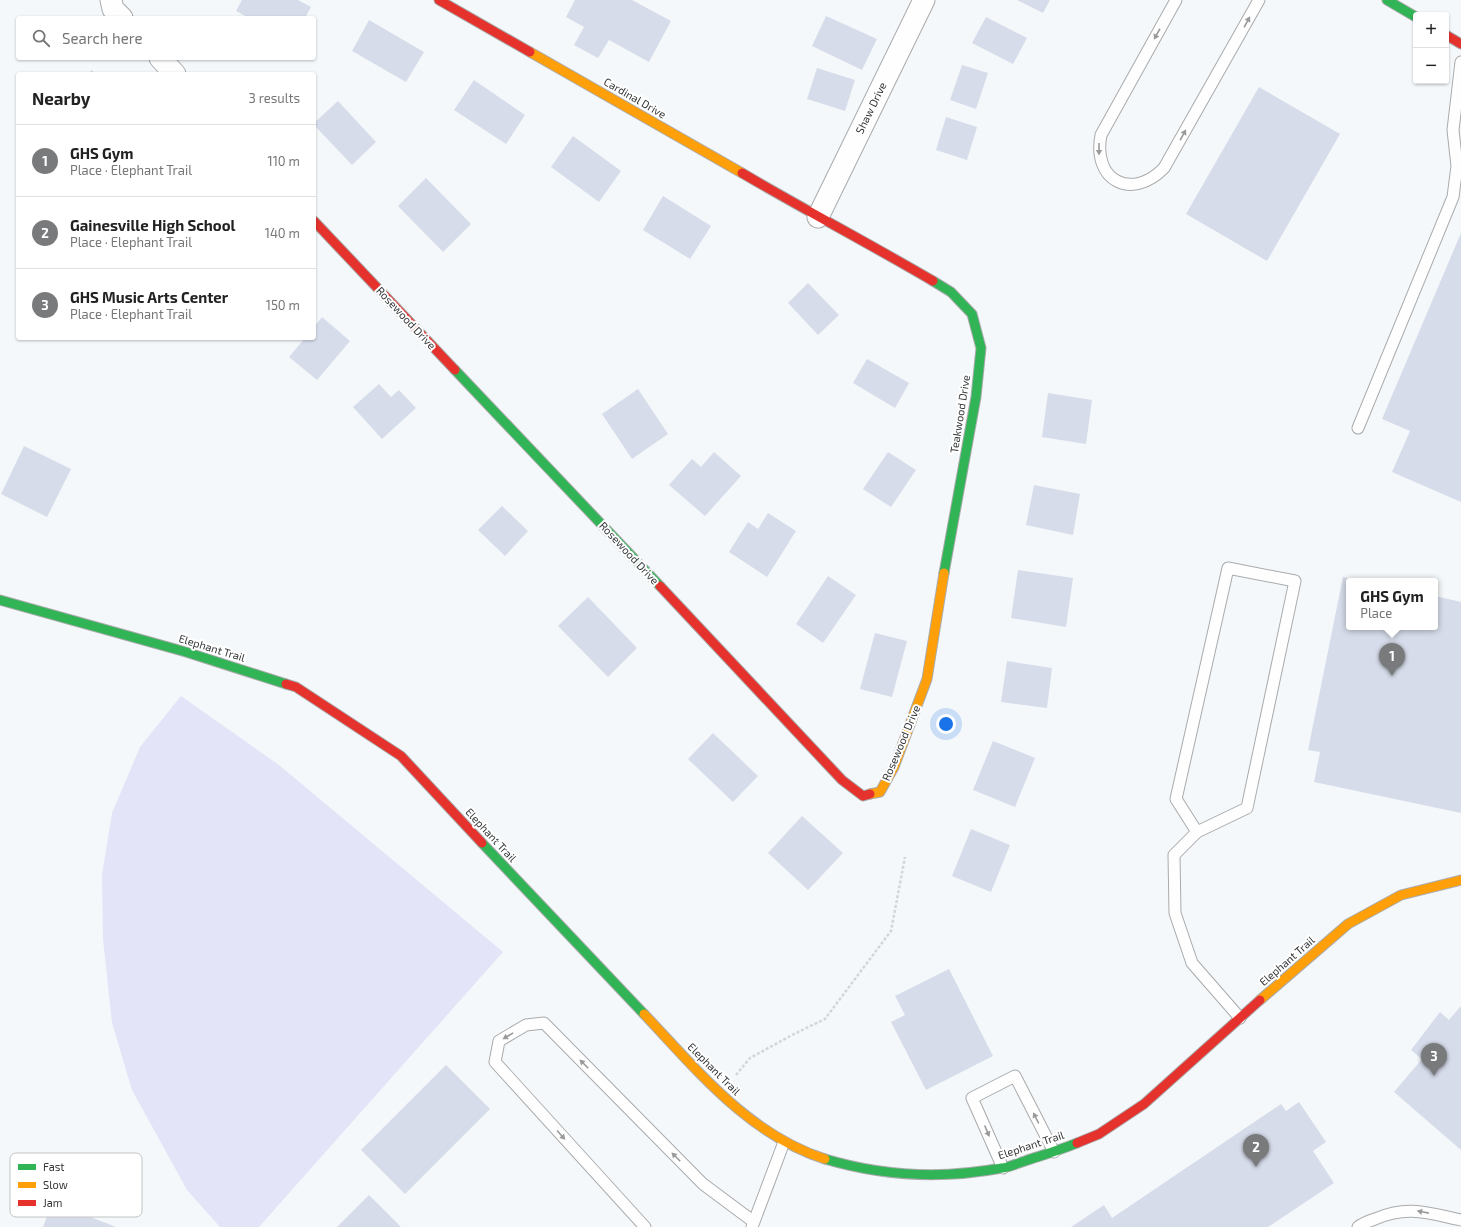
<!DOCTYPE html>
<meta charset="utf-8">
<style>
body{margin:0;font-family:"Exo 2",sans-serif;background:#f2f2f2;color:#222}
.controls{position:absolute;right:12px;top:12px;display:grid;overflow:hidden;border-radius:4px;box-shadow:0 1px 3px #0004}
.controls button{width:36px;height:36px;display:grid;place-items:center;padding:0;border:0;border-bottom:1px solid #e0e0e0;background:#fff;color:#222;font:20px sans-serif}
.you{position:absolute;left:946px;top:724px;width:14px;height:14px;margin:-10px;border:3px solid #fff;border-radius:50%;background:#1a73e8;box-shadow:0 0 0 6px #1a73e833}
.badge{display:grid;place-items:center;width:26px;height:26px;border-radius:50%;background:#787a7c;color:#fff;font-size:13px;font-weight:700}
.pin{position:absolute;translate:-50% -33px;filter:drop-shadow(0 1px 2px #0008)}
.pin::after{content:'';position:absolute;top:21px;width:14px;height:12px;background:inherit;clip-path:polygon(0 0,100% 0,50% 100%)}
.popup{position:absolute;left:1346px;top:578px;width:92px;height:52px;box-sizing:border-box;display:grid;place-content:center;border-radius:4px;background:#fff;filter:drop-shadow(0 1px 3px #0005);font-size:13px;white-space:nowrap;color:#767676}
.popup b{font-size:15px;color:#222}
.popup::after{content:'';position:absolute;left:50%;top:100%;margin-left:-8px;border:8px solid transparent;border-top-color:#fff}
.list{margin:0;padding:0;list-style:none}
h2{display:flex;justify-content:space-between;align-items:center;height:52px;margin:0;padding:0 16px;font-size:17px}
h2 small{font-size:13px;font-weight:400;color:#767676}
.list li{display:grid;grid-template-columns:26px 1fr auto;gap:12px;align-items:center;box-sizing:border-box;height:72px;padding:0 16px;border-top:1px solid #e0e0e0}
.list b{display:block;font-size:15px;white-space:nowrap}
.list p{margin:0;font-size:13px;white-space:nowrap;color:#767676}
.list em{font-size:13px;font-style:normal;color:#767676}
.icon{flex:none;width:22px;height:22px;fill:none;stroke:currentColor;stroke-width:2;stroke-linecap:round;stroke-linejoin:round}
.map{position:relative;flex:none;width:1461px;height:1227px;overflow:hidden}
.search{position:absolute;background:#fff;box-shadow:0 1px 3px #0004;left:16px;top:16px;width:300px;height:44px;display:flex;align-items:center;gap:10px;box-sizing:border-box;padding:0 14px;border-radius:4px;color:#767676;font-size:15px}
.panel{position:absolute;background:#fff;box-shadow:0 1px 3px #0004;left:16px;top:72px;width:300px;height:268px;border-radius:4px}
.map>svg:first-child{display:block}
</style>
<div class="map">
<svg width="1461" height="1227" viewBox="0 0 1461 1227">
<rect width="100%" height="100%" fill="#f5f8fa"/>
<!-- green -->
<path fill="#e3e4f7" d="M181 696 279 765 503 952 259 1227H220L187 1190 132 1090 112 1023 103 939 102 875 112 813 140 747Z"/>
<!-- building -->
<path fill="#d6dcea" d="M242 0H298L311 7 305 18H249L236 11Z
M575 0H632L671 21 649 62 609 40 598 58 574 45 584 27 566 17Z
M1017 0H1050L1043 13Z
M826 16 877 39 862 70 812 46Z
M986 17 1027 38 1013 64 972 43Z
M369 20 424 52 406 82 352 51Z
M962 65 988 73 976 109 950 100Z
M817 68 855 80 845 111 807 99Z
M92 70 95 74H87Z
M474 80 525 115 506 144 454 110Z
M1259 87 1340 134 1267 261 1186 214Z
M338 101 376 142 352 165 314 125V123Z
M946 117 977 127 967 160 936 150Z
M573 136 621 171 599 202 551 167Z
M426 178 471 224 443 252 398 206Z
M663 196 711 226 690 259 643 230Z
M1461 233V502L1392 472 1410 431 1382 419Z
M808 283 839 315 818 335 788 303Z
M322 317 350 341 317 380 289 357 305 338H314V327Z
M867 359 909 383 895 408 853 383Z
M379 384 391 397 399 390 416 408 382 439 353 407Z
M638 389 668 434 632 459 602 414Z
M1048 393 1092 400 1086 444 1042 437Z
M24 446 71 469 47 517 1 494Z
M714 452 741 476 705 516 669 485 692 459 701 467Z
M888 452 916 470 891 507 863 489Z
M1034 485 1080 494 1073 535 1026 525Z
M502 506 528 531 505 556 478 530Z
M768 513 796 531 767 577 729 552 748 522 758 529Z
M1018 570 1073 578 1066 627 1011 618Z
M828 576 856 595 823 643 796 624Z
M1343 577 1359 580 1349 581V627H1435V596L1461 602V813L1314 782 1320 752 1308 750Z
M588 597 637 648 608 677 558 626Z
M875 633 907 641 892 697 860 689Z
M1007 661 1052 668 1047 708 1001 702Z
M713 733 758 776 733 802 688 759Z
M993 741 1035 758 1015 807 973 790Z
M802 816 843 853 808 890 768 853Z
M971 829 1010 845 991 892 952 876Z
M949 969 993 1056 926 1090 891 1022 905 1015 895 996Z
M1461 1006V1150L1394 1092 1422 1059 1411 1050 1440 1012 1449 1020Z
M446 1065 490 1109 405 1194 361 1150Z
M1299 1102 1326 1142 1313 1151 1334 1183 1268 1227H1071L1104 1205 1112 1218 1281 1104 1286 1111Z
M369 1195 401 1227H337Z
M52 1202 116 1227H43Z"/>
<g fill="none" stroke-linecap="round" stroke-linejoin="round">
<!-- lane casing -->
<g stroke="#a9aaac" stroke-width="13">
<path id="lane" d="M1176 0 1101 135C1092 181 1132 201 1164 168L1259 0
M1358 428 1453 197 1457 166 1453 130 1461 62
M1197 832 1176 799 1228 568 1295 581 1247 808 1197 832 1174 855 1175 913 1192 963 1240 1018
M1003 1168 972 1098 1015 1076 1054 1152
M645 1227 495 1062 499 1041 526 1025 544 1023 703 1184 754 1222
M752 1227 784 1142
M1358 1227C1363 1223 1369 1221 1375 1219 1408 1205 1428 1213 1461 1220"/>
</g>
<!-- street casing -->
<g stroke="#a9aaac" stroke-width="23">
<path id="street" d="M111 0 113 9 122 18
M160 58 175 74
M818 217 924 0"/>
</g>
<!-- fast casing -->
<g stroke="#a9aaac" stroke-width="11">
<path id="fast" d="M1387 0 1416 17
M933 281 951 292 972 314 981 348 976 397 944 573
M455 370 660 586
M0 600 186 652 286 684
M482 843 644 1014
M825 1159C882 1176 943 1179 1002 1168 1010 1167 1018 1163 1025 1161 1043 1155 1060 1150 1077 1143"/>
</g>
<!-- slow casing -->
<g stroke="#a9aaac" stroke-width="11">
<path id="slow" d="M530 52 742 173
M870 794 880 792 894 767 927 679 944 573
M1260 1000 1348 924 1401 895 1461 880
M644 1014C697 1070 749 1135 825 1159"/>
</g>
<!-- jam casing -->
<g stroke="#a9aaac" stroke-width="11">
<path id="jam" d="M439 0 530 52
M1446 35 1461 44
M742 173C805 210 870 244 933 281
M314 221 455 370
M660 586 842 780 863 796 870 794
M286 684 296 687 401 756 482 843
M1077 1143 1099 1134 1144 1104 1260 1000"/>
</g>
<!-- path -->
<path stroke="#d5d5d6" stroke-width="2.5" stroke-dasharray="3 2" stroke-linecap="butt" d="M736 1075 750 1058 794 1034 825 1019 891 931 905 857"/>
<!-- lane -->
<use href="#lane" stroke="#fefefe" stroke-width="11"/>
<!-- street -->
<use href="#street" stroke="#fefefe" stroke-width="21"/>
<!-- fast -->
<use href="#fast" stroke="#30b455" stroke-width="9"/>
<!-- slow -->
<use href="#slow" stroke="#ff9f0a" stroke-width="9"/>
<!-- jam -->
<use href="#jam" stroke="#e5322d" stroke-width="9"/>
</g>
<!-- one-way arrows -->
<defs><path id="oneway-solid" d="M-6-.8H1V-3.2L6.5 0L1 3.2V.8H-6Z"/></defs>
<g fill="#999a9b">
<use href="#oneway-solid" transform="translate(1247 22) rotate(-61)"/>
<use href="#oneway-solid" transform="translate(1157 34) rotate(119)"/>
<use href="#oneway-solid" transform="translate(1183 135) rotate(-61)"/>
<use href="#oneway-solid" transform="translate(1099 149) rotate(90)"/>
<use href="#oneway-solid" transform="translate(508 1036) rotate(149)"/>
<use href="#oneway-solid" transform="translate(584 1064) rotate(-135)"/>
<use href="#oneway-solid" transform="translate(1036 1118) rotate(-117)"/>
<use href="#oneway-solid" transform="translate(987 1131) rotate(67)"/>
<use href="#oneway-solid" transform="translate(561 1135) rotate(48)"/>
<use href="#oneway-solid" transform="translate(676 1157) rotate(-135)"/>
<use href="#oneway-solid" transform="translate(1423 1212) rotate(-169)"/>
</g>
<g text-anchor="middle" stroke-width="4" stroke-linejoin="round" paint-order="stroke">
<!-- street labels -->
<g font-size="11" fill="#343638" stroke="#fff">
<text transform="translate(635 98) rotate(30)" y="4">Cardinal Drive</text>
<text transform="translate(871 108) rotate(-64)" y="4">Shaw Drive</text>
<text transform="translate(406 318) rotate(47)" y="4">Rosewood Drive</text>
<text transform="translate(960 414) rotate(-81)" y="4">Teakwood Drive</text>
<text transform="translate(629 553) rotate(47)" y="4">Rosewood Drive</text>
<text transform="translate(212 648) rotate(17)" y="4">Elephant Trail</text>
<text transform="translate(901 743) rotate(-67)" y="4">Rosewood Drive</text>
<text transform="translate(491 835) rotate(47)" y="4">Elephant Trail</text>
<text transform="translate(1287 961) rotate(-41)" y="4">Elephant Trail</text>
<text transform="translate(714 1069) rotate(45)" y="4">Elephant Trail</text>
<text transform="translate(1031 1145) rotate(-18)" y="4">Elephant Trail</text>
</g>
</g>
<!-- legend -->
<rect x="10" y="1153" width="132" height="64" rx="6" fill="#fff" stroke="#c2c3c3" stroke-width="1"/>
<rect x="18" y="1164" width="18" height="6" fill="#30b455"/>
<rect x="18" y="1182" width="18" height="6" fill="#ff9f0a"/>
<rect x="18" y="1200" width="18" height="6" fill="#e5322d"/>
<g font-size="11" fill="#343638">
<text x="43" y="1171">Fast</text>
<text x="43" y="1189">Slow</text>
<text x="43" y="1207">Jam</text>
</g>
</svg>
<div class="controls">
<button>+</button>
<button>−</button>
</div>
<div class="you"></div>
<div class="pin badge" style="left:1392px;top:676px">1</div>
<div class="popup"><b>GHS Gym</b>Place</div>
<div class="pin badge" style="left:1256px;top:1167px">2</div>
<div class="pin badge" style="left:1434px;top:1076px">3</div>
<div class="search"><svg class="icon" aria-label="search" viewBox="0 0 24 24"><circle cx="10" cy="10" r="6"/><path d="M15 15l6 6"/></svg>Search here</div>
<section class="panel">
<h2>Nearby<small>3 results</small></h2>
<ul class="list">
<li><span class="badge">1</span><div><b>GHS Gym</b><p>Place · Elephant Trail</p></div><em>110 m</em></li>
<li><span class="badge">2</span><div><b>Gainesville High School</b><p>Place · Elephant Trail</p></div><em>140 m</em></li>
<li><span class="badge">3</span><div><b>GHS Music Arts Center</b><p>Place · Elephant Trail</p></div><em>150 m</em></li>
</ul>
</section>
</div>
